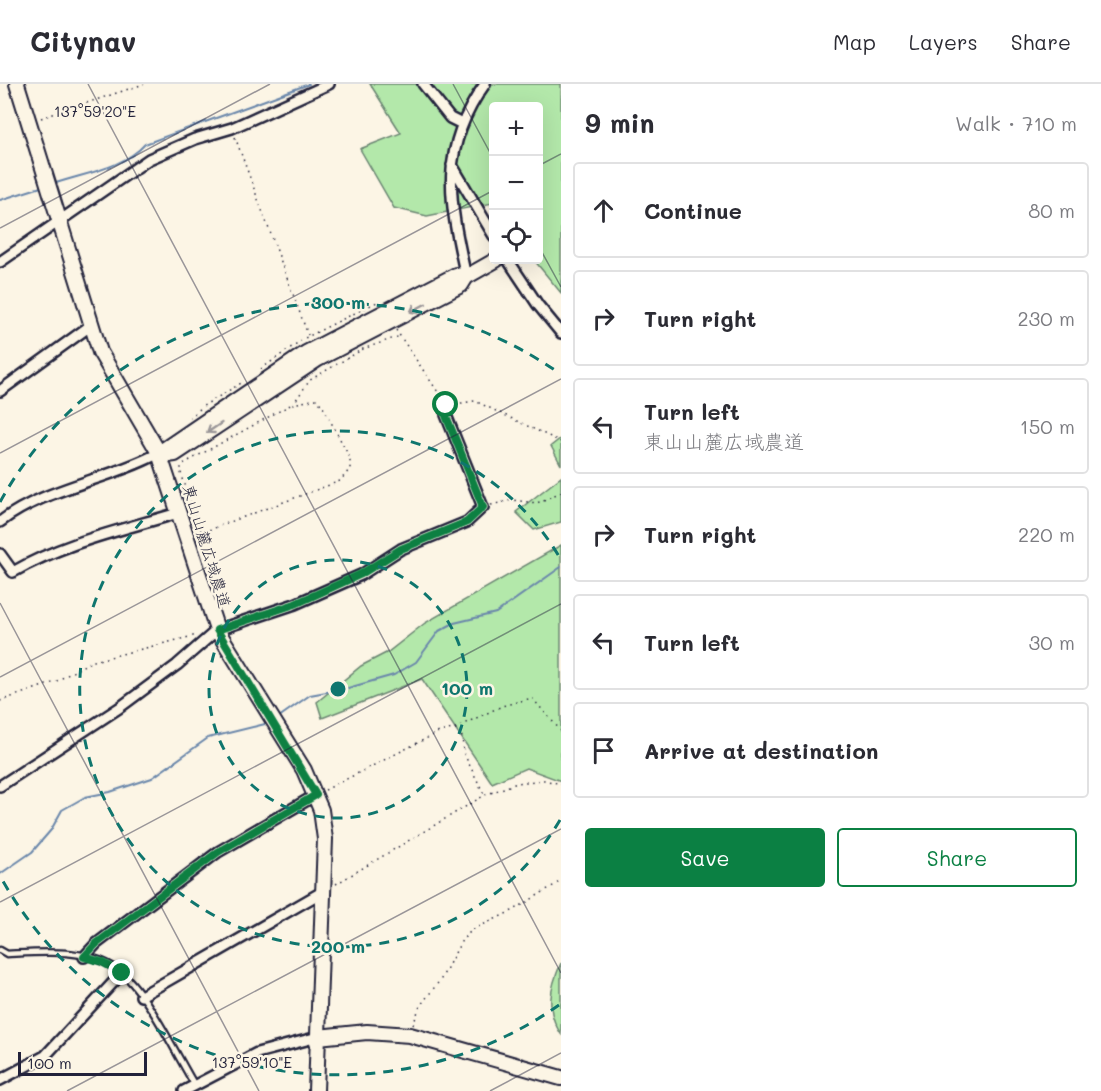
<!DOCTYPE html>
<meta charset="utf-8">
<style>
body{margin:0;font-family:Mali,"Klee One",sans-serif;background:#f2f2f3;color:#2b2b33}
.controls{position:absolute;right:18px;top:18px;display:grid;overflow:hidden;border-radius:6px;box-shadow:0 6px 24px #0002}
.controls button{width:54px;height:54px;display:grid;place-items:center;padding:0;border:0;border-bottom:2px solid #e1e1e2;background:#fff;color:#2b2b33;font:30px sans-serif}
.scale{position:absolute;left:18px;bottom:15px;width:129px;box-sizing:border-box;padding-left:6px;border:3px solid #22223b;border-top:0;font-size:16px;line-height:21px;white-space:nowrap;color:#22223b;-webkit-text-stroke:4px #fcf5e5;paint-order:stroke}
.stop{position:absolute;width:18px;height:18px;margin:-14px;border:4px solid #0b8043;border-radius:50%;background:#fff}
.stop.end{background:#0b8043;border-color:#fff;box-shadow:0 2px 6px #0008}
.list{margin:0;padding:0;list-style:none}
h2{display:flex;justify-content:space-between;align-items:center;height:78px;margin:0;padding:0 24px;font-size:26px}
h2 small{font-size:20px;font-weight:400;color:#7c7c81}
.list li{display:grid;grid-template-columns:39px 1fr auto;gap:18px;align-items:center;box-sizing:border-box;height:96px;margin:0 12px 12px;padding:0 12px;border:2px solid #e1e1e2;border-radius:6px}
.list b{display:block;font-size:22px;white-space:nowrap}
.list p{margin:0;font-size:20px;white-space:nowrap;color:#7c7c81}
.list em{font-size:20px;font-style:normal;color:#7c7c81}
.actions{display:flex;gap:12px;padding:18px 24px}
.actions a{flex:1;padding:14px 0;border:2px solid #0b8043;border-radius:6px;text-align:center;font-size:21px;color:#0b8043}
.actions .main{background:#0b8043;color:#fff}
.icon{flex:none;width:33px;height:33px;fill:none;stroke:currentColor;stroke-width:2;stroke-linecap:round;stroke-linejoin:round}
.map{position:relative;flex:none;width:561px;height:1007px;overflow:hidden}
header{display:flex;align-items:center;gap:36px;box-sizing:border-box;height:84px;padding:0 30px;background:#fff;border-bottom:2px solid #e1e1e2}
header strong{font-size:28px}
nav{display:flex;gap:33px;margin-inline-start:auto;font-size:21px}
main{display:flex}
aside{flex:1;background:#fff}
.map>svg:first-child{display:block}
</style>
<header>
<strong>Citynav</strong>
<nav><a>Map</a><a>Layers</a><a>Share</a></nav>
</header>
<main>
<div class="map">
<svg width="561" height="1007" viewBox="0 0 561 1007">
<rect width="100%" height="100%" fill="#fcf5e5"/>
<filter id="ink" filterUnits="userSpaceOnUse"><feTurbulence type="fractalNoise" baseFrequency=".0167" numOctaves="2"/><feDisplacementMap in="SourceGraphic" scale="12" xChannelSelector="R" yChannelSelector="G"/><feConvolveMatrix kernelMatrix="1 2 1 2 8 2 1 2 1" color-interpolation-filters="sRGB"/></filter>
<g filter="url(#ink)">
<!-- green -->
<path fill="#b3e8aa" stroke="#6a8572" stroke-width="1.5" d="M370 0H561V209L534 176H538V22H494L493 119 427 132 394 124 360 65 401 49Z
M561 354V381L551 362Z
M561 393V438L534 446 516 428Z
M561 461V697L526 684 492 699 422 595 322 634 317 618 361 582 388 568 425 539Z
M561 879V950C545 926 550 904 561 879Z"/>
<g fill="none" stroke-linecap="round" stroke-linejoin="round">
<!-- stream -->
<path stroke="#6a87ab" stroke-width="2" d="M56 99C86 89 124 84 145 60L309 0
M0 116 41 103
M279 633 310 611 348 604 394 591 416 578 439 547 454 539 496 529 561 483
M0 790 32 768 51 746 62 726 85 713 110 708 152 694 208 654 265 640"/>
<!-- lane casing -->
<g stroke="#22223b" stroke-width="9">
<path id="lane" d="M0 866 7 870C44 868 91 863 122 889 148 911 176 970 194 1000"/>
</g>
<!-- street casing -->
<g stroke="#22223b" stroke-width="14">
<path id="street" d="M423 0 450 34 462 40
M452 81 494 152
M508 176 538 221 561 249
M0 178 149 75 195 55 232 44 329 0
M466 193C450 119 437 67 485 0
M0 307 90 242
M0 438C44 404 109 396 159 369
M0 470 13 488C65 458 122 446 178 429
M0 702 119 624 177 581 217 546 295 520 361 491 401 465 467 438 483 423 446 331V321
M84 873 96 860 218 768 316 711
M141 912 322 808
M0 996 45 972 122 889
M184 1007 257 969 318 953"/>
</g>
<!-- secondary casing -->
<g stroke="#22223b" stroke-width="18">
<path id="secondary" d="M17 0 100 268 159 369 217 546 304 686 321 726 325 755 316 1007
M159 369 306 269 456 191 466 193
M160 372 175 370 318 275 461 201 466 193 496 176
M318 953 367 948 410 951 561 994"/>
</g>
<!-- path -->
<path stroke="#22223b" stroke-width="1.5" stroke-dasharray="1.5 4.5" stroke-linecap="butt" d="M41 34 144 0
M235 53 308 251
M396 246 442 314
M261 285 303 255 379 217
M455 320 475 317 561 358
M190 334 203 322 243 298
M491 421 512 416 537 419 561 408
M201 447 180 386 183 380 292 320
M198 450 340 397 350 385V374L322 321 316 315 293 320 310 296 363 265 400 252
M0 617 55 598 90 578 197 551
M455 645 461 646 464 670 484 710
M325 706 439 648 453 645 502 622 532 614 561 647
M336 800 485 711 517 699 544 696 561 700
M413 941 420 922 441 895 462 856 472 846 514 826 561 797"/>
<!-- lane -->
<use href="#lane" stroke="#fcf5e5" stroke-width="4.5"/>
<!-- street -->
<use href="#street" stroke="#fcf5e5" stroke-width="9"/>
<!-- secondary -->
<use href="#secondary" stroke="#fcf5e5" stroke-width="14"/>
</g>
<!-- one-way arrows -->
<defs><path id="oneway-shaft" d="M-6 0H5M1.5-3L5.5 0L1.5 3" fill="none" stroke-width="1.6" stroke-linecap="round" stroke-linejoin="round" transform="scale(1.5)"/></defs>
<g stroke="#9a9698">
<use href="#oneway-shaft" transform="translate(418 224) rotate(152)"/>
<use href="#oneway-shaft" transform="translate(214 344) rotate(146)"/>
</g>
</g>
<g fill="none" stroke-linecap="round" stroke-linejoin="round" filter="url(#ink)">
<!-- route -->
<path stroke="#0b8043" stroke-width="8" d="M122 889 102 878 84 873 96 860 218 768 316 711 217 546 295 520 361 490 401 465 467 438 483 423 446 332V321"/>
</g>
<!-- ticks -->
<path fill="none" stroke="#22223b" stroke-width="1.5" stroke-opacity="0.45" d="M88 0 561 889M453 0 494 76M538 82 561 70M0 144 270 0M538 161 561 203M0 369 494 106M0 519 259 1007M0 593 561 295M0 818 561 520M67 1007 561 745M490 1007 561 969"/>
<!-- distance rings -->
<g fill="none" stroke="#0f766e" stroke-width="3" stroke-dasharray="10 8">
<circle cx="338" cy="605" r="129"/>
<path d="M560 736A258 258 0 1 1 560 474"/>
<path d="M559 921A386 386 0 0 1 0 792M0 418A386 386 0 0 1 559 289"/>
</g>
<g text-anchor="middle" stroke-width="5" stroke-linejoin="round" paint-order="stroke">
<!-- street labels -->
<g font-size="16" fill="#22223b" stroke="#fcf5e5">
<text transform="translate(207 462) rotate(73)" y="6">東山山麓広域農道</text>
</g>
</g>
<g font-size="15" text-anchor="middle" fill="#22223b" stroke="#fcf5e5" stroke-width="5" stroke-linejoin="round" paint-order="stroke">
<text x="95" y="33">137°59'20"E</text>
<text x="252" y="984">137°59'10"E</text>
</g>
<circle cx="338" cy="605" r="9" fill="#0f766e" stroke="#fcf5e5" stroke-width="3"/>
<g font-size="18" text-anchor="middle" font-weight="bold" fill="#0f766e" stroke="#fcf5e5" stroke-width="5" stroke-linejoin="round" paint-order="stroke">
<text x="338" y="225">300 m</text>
<text x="467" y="611">100 m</text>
<text x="338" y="869">200 m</text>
</g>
</svg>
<div class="controls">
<button>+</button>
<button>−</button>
<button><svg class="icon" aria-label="locate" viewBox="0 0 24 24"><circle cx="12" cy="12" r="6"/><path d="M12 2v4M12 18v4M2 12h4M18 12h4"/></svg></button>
</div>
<div class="scale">100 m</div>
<div class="stop" style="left:446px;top:321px"></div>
<div class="stop end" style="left:122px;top:889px"></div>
</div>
<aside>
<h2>9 min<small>Walk · 710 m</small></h2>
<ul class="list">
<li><svg class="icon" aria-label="ahead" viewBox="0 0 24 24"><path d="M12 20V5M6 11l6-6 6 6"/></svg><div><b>Continue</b></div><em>80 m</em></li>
<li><svg class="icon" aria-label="right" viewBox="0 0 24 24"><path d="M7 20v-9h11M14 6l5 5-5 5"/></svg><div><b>Turn right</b></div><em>230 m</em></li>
<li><svg class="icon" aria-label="left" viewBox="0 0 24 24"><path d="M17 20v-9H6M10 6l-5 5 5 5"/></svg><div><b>Turn left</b><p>東山山麓広域農道</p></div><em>150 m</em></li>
<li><svg class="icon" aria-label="right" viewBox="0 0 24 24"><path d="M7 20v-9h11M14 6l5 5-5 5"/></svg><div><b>Turn right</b></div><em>220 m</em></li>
<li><svg class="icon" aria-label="left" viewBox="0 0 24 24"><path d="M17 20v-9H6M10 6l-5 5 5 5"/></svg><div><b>Turn left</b></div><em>30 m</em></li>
<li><svg class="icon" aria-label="arrive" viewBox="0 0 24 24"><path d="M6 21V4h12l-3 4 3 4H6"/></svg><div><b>Arrive at destination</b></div></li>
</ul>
<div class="actions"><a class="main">Save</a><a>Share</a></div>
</aside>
</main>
